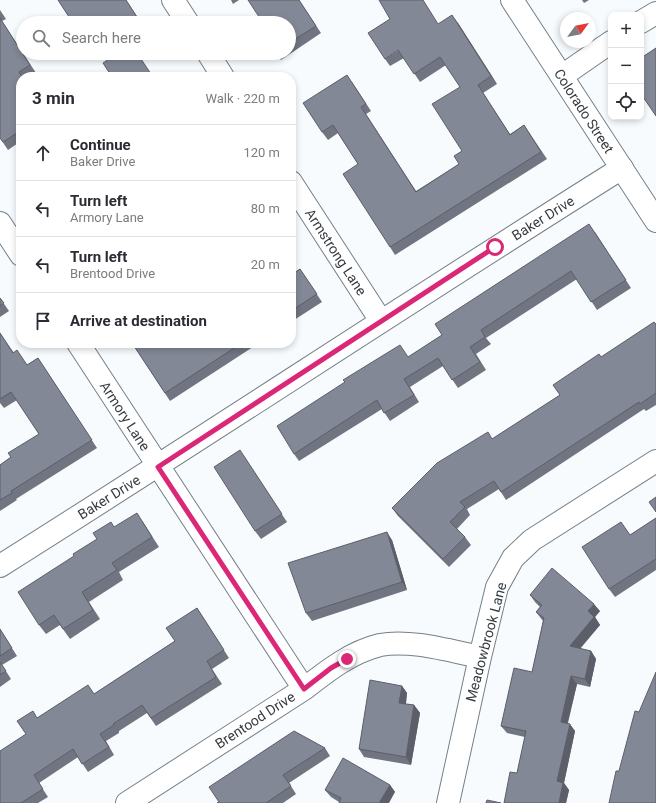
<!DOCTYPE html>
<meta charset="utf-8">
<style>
body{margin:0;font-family:Roboto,sans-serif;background:#f7f7f7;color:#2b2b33}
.controls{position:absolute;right:12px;top:12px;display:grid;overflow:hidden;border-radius:8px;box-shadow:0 2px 6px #0003}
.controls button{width:36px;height:36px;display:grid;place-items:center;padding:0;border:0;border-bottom:1px solid #e1e1e2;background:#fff;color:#2b2b33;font:20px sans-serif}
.compass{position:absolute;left:560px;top:12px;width:36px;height:36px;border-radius:50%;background:#fff;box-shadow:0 2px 6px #0003;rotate:57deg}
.stop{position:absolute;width:12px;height:12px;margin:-9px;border:3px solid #db2777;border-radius:50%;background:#fff}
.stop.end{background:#db2777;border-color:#fff;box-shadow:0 1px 4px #0008}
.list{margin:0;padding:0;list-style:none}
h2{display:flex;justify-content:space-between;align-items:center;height:52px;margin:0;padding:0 16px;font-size:17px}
h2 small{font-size:13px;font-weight:400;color:#7c7c81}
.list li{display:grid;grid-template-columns:26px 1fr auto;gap:12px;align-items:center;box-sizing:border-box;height:56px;padding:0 16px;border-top:1px solid #e1e1e2}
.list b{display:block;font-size:15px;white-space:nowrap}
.list p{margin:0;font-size:13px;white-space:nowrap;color:#7c7c81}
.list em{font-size:13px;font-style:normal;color:#7c7c81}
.icon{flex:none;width:22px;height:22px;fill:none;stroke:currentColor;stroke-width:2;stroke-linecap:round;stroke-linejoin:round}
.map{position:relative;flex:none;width:656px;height:803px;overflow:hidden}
.search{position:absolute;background:#fff;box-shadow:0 2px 6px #0003;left:16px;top:16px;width:280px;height:44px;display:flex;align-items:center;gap:10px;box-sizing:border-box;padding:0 14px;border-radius:22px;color:#7c7c81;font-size:15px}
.panel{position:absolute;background:#fff;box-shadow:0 2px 6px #0003;left:16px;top:72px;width:280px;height:276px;border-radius:16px}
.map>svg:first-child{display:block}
</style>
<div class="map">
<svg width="656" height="803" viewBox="0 0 656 803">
<rect width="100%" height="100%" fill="#f8fbfd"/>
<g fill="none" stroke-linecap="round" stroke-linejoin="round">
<!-- minor casing -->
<g stroke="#72808a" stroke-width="24">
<path id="minor" d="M173 0 188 23
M641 22 656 13
M208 53 223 77
M562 76 611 42
M291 182 381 321
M0 223 21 255
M78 343 304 689
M0 566C208 435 413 299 622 168
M127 803 304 689C327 671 351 652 380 645 410 639 450 651 480 657
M448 803 480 657 497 587 513 558 532 540 656 461"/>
</g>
<!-- tertiary casing -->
<g stroke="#72808a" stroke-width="24">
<path id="tertiary" d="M512 0 656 221"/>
</g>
<!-- minor -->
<use href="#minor" stroke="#fff" stroke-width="22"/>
<!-- tertiary -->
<use href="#tertiary" stroke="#fff" stroke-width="22"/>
</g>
<!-- wall -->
<path fill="#717581" d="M58 0H126L141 23H73Z
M231 0H239L233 4Z
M299 0 321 33 281 60 276 53H289V23Z
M582 0H589L584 3Z
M0 10 6 19 2 21 36 73 29 77H21V141L8 150 0 138Z
M458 23 497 84 483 93 510 134 524 125 547 159 395 255 390 247 358 164 338 133 328 140 322 132 352 82 371 111 366 114 416 191 459 164 462 151 460 87 446 65 420 82 404 58 390 66 385 59 439 24Z
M113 53H147L140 58 153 77H112L115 55Z
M595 232 631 288 597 310 577 279 486 338 491 344 476 354 486 370 458 388 443 366 410 387 419 402 390 421 382 409 299 461 294 454 408 357 442 335Z
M300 269 322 302 291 322V275Z
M0 298 9 311 0 317Z
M656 324V405L646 411 644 409 506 500 499 489 467 509 470 515 457 529 465 537 471 545 449 567 398 516 392 508 492 439 560 395 601 357Z
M0 333 14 353 27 365 38 358 97 448 16 499 17 500 0 511V465L11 457 39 434 17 400 4 408 0 403Z
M132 343H259L170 401Z
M245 458 287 522 261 539 255 531Z
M656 518V570L615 597 609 589 630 535Z
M143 522 159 547 119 572 123 580 89 602 100 619 70 639 60 625 46 634 39 625 74 556 97 539 115 527Z
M392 540 407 590 312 621 306 613Z
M530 595 600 611 595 617 600 625 580 649 591 651 596 659 590 687 577 684 568 723 575 731 564 783 569 790 566 803H504L517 773 525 737 507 733 501 726 532 672 543 621 536 612 540 607 535 602Z
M197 608 229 658 212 669 222 684 156 726 147 713 119 731V733L106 741 114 755 88 772 78 757 39 783 48 797 38 803H0L26 734 37 718 94 694 175 641Z
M0 629 17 656 2 665 11 679 0 687Z
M402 686 407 693 406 704 414 705 420 713 411 765 364 757 359 749Z
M325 748 330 756 289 783 296 794 283 803H217Z
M390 785 395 792 339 802 331 797 325 790Z"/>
<!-- shaded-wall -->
<path fill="#5c5f69" d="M452 15 458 23 497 84 491 76Z
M387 532 392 540 407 590 402 582Z
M594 604 600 611 595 617 600 625 575 654 570 646 588 611Z
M591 651 596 659 590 687 585 679Z
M571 676 577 684 566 729 561 722Z
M402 686 407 693 405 710 399 703Z
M414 705 420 713 411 765 406 757Z
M570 724 575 731 564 783 569 790 566 803H559L557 781Z
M390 785 395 792 389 803H379Z"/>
<!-- building -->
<path fill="#838896" stroke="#5c5f69" d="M58 0H126L141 23H93L89 16 78 23H73Z
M248 0H299L316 26 289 43V23H263Z
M379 0H423L438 24 452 15 491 76 478 85 510 135 524 125 541 152 390 247 343 174 358 164 333 125 322 132 303 103 347 75 366 104 361 107 416 192 459 164 454 156 462 151 432 104 460 87 440 57 414 74 398 50 385 59 368 33 390 19Z
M0 18 30 65 19 72 22 77H21V138L17 133 3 142 0 138Z
M656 48V116L641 94V58Z
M113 53H137L153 77H112L103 63 115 55Z
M589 224 626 280 591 302 571 271 481 330 485 337 470 347 480 362 452 380 438 358 404 379 414 395 384 413 377 400 294 454 277 426 345 382 343 380 400 345 408 357 442 335 435 324Z
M300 269 317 294 291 311V275Z
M0 298 4 303 0 306Z
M654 322 656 324V393L640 404 639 402 501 492 494 481 460 502 465 507 450 522 465 537 443 559 392 508 437 463 488 432 492 439 560 395 553 385 599 354 601 357Z
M0 333 13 353 17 350 27 365 38 358 92 440 11 491 12 493 0 500V465L11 457 8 453 39 434 11 392 0 399Z
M132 343H242L165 393Z
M240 450 282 514 255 531 214 467Z
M656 497V512L649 502Z
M137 513 152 537 112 563 117 570 82 592 93 610 63 629 54 615 39 625 18 592 74 556 73 554 97 539 93 533 111 522 114 527Z
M656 518V559L609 589 582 547 621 522 630 535Z
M387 532 402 582 306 613 288 563Z
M552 568 594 604 588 611 594 617 570 646 591 651 585 679 571 676 561 722 570 724 557 781 563 783 559 803H504L510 772 517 773 526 731 501 726 514 668 532 672 544 618 536 612 542 605 530 595Z
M197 608 224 650 207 661 216 677 151 718 142 705 113 724 114 725 100 734 109 747 82 764 73 749 34 775 43 789 21 803H0V751L26 734 17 721 33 711 37 718 88 685 94 694 175 641 166 628Z
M0 629 12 648 0 656Z
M0 662 6 671 0 675Z
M656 672V803H609L616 771H619L635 711 639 712Z
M370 680 402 686 399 703 414 705 406 757 359 749Z
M294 731 325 748 283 775 291 786 266 803H217L219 802 209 787Z
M343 758 390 785 379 803H339L341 798 325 790Z
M487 800 501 803H486Z"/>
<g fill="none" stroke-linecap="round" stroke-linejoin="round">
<!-- route -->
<path stroke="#db2777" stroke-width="5" d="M347 659 331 668 304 689 158 467 495 247"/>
</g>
<g text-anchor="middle" stroke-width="3" stroke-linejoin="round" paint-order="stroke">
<!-- street labels -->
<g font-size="14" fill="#363c40" stroke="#fff">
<text transform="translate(584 111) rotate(57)" y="5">Colorado Street</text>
<text transform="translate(543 218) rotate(-32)" y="5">Baker Drive</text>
<text transform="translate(336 252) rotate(57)" y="5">Armstrong Lane</text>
<text transform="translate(125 416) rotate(57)" y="5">Armory Lane</text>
<text transform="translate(109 497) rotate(-32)" y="5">Baker Drive</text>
<text transform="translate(486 642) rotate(-75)" y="5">Meadowbrook Lane</text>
<text transform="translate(255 720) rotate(-33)" y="5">Brentood Drive</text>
</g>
</g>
</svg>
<div class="controls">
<button>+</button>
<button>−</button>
<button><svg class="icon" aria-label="locate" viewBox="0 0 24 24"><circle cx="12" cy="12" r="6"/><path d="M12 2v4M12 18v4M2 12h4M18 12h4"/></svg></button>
</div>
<svg class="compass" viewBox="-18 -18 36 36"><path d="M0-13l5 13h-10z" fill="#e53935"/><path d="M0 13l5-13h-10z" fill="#7c7c81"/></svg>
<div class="stop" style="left:495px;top:247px"></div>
<div class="stop end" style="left:347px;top:659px"></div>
<div class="search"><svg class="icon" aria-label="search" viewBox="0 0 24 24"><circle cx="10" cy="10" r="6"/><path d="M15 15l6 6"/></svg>Search here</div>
<section class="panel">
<h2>3 min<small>Walk · 220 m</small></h2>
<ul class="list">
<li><svg class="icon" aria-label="ahead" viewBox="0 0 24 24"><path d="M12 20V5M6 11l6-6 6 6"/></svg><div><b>Continue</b><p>Baker Drive</p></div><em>120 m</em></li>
<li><svg class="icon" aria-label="left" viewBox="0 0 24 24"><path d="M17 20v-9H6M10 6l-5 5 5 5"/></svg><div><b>Turn left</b><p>Armory Lane</p></div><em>80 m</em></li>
<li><svg class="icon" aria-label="left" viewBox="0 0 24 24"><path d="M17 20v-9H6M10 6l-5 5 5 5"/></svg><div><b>Turn left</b><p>Brentood Drive</p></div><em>20 m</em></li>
<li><svg class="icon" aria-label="arrive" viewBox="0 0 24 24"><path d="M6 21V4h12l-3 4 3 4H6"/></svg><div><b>Arrive at destination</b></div></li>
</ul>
</section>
</div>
